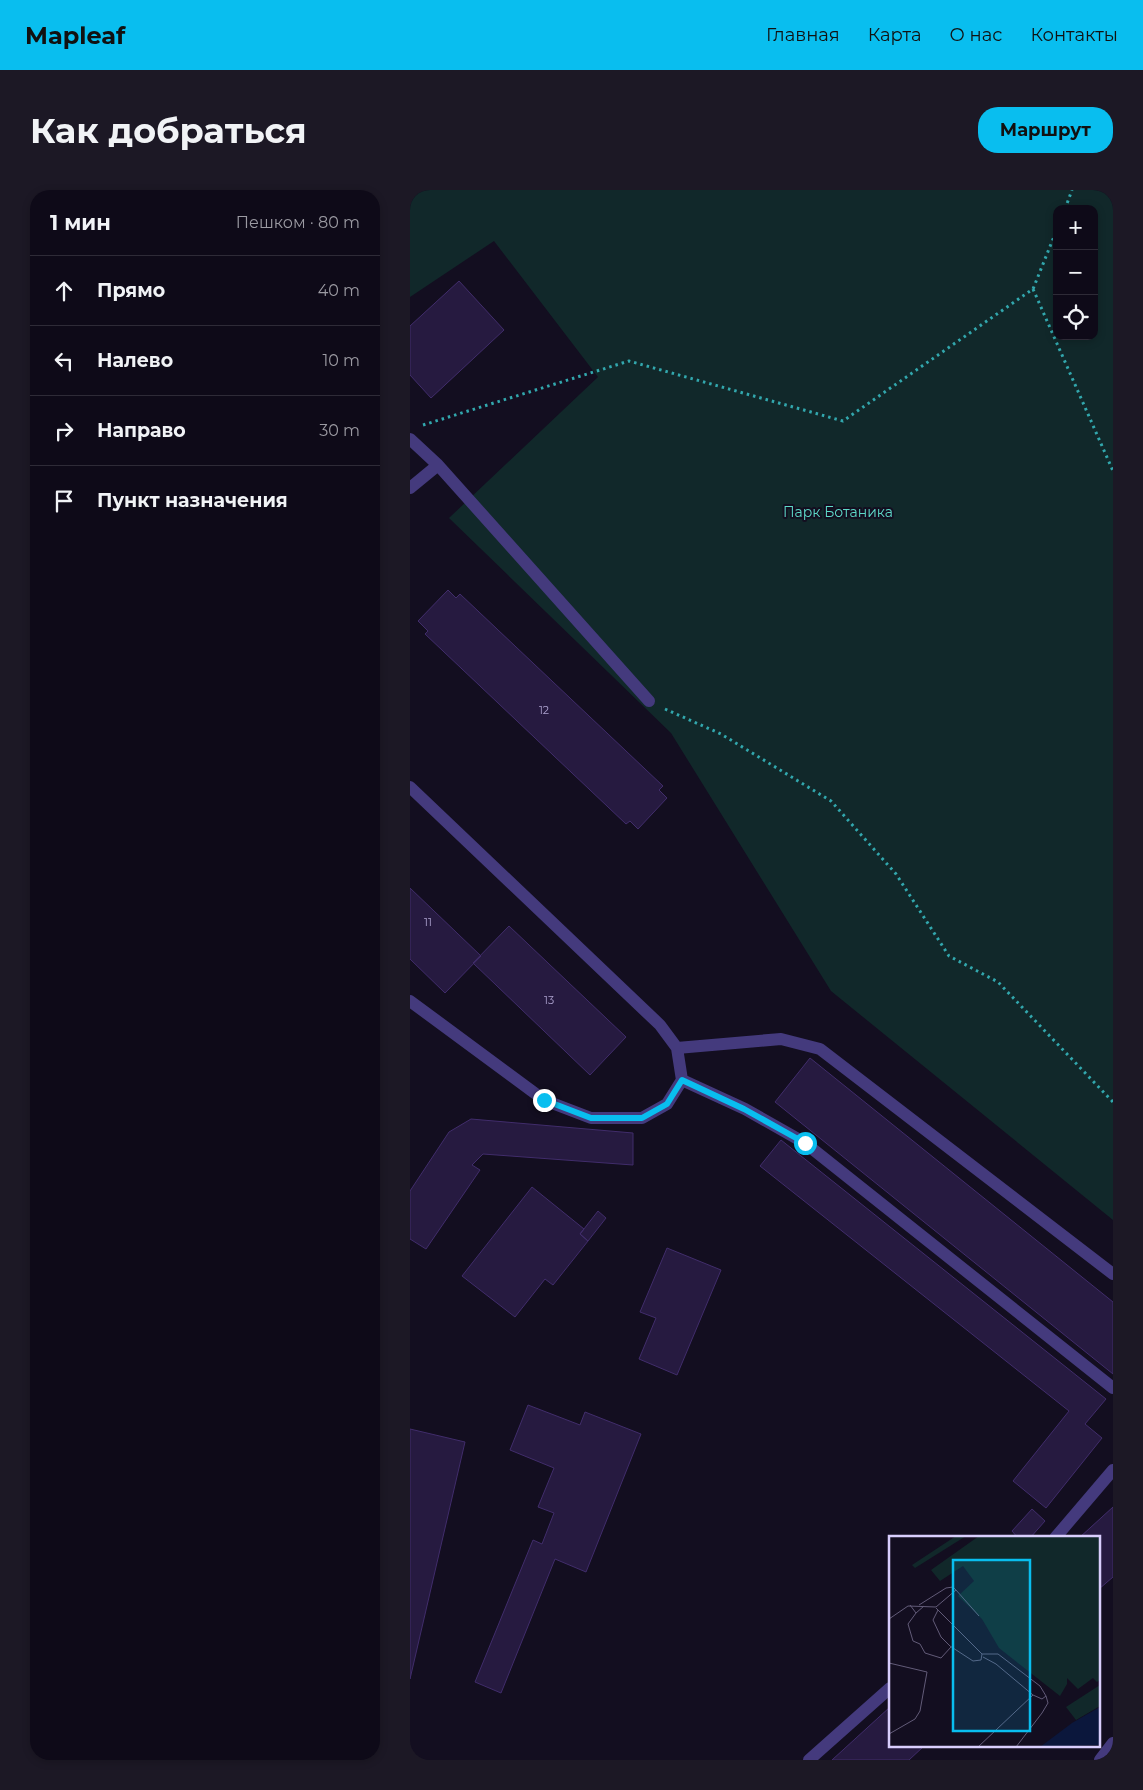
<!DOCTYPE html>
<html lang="ru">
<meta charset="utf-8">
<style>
body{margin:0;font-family:Montserrat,sans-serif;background:#1c1825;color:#f1f3f6}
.controls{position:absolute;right:15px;top:15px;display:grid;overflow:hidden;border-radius:10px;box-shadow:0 2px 8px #0003}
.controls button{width:45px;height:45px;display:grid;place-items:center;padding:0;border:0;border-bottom:1px solid #2e2b37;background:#0e0a18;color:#f1f3f6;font:25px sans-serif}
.stop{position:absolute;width:15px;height:15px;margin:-11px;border:4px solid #09beef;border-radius:50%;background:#fff}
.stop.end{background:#09beef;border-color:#fff;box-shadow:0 1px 5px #0008}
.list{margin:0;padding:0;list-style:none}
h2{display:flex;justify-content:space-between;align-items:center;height:65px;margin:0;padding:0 20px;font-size:21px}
h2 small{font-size:16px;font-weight:400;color:#9b9aa2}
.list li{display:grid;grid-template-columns:32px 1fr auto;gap:15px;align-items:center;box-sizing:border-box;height:70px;padding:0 20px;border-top:1px solid #2e2b37}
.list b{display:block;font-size:19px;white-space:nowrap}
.list em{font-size:16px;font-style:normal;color:#9b9aa2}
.icon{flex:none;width:28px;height:28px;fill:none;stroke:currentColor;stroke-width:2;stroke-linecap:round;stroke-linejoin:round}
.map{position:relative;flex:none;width:703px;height:1570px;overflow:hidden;border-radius:20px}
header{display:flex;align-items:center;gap:30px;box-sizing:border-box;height:70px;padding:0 25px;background:#09beef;color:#111}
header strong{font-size:24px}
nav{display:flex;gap:28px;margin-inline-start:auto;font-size:18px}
.intro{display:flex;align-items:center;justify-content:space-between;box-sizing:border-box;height:120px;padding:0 30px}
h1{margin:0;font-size:35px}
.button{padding:12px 22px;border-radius:20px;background:#09beef;color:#111;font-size:18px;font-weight:700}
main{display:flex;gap:30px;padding:0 30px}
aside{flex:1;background:#0e0a18;border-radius:20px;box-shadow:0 2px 8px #0003}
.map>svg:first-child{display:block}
</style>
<header>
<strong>Mapleaf</strong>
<nav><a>Главная</a><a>Карта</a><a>О нас</a><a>Контакты</a></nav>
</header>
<div class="intro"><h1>Как добраться</h1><a class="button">Маршрут</a></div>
<main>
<aside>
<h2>1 мин<small>Пешком · 80 m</small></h2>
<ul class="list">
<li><svg class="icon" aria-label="ahead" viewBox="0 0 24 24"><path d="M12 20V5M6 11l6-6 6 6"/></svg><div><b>Прямо</b></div><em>40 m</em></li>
<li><svg class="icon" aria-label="left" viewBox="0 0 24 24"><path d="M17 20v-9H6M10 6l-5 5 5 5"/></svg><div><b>Налево</b></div><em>10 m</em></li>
<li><svg class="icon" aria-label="right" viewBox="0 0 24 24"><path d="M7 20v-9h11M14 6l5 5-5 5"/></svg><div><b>Направо</b></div><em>30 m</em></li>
<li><svg class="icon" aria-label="arrive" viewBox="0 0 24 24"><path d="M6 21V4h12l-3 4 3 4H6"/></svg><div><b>Пункт назначения</b></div></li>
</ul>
</aside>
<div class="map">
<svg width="703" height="1570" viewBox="0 0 703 1570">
<rect width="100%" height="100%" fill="#130e20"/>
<!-- green -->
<path fill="#11282a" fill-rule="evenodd" d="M0 0H703V1030L421 801 261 543 39 328 188 187 84 51 0 107ZM647 19H684V146H647Z"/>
<!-- building -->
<path fill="#261a40" stroke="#412d6b" d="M49 91 94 140 21 208 0 185V136Z
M38 400 46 408 50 404 253 596 249 600 257 608 228 639 220 631 216 634 15 444 18 441 8 431Z
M0 698 71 766 35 803 0 769Z
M99 736 216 847 180 885 63 773Z
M400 868 703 1112V1184L365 912Z
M61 929 223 943V975L73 964 62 975 70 980 16 1059 0 1049V1001L39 942Z
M371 950 696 1209 675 1234 692 1248 636 1318 603 1291 659 1221 350 976Z
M122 997 174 1039 170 1044 178 1051 143 1095 135 1089 105 1127 52 1086Z
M188 1021 196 1028 178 1051 170 1044Z
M257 1058 311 1080 267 1185 229 1169 246 1128 230 1122Z
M118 1215 170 1235 175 1222 231 1244 176 1382 145 1369 91 1503 65 1492 123 1350 132 1354 144 1323 128 1317 144 1278 100 1260Z
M0 1239 55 1252 0 1489Z
M703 1317V1387L689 1399V1348H669Z
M622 1319 635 1331 620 1348H608L602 1341Z
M480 1517V1556H514L499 1570H422Z"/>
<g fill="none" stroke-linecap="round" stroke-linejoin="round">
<!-- path -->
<path stroke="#32a7ad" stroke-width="3" stroke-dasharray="2.5 4" stroke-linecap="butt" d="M655 19 662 0
M623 99 703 281
M13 235 219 171 433 231 623 99 647 39
M255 519 311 544 421 611 486 684 539 766 588 792 703 912"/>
<!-- minor -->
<path stroke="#443a7d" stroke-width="12" d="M0 249 28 275
M0 298 28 275 239 511
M0 597 250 835 267 858 272 890 257 914 232 928H181L134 910 0 811
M267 858 371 849 410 859 703 1084
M272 890 335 919 395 953 703 1198
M645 1348 703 1280
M399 1570 480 1498
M690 1570 703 1553"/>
</g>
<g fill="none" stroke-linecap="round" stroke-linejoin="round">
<!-- route -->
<path stroke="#09beef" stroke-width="6" d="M134 910 181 928H232L257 914 272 890 334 919 395 953"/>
</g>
<g text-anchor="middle" stroke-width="4" stroke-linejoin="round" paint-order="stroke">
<!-- number labels -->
<g font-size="11" fill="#aca1ce">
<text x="134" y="524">12</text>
<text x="18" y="736">11</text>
<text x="139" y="814">13</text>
</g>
<!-- park labels -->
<g font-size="14" fill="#5edac9" stroke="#130e20">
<text x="428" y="327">Парк Ботаника</text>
</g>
</g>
<!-- overview -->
<g transform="translate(479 1346)">
<rect width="211" height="211" fill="#130e20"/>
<path d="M67 0H77L26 32 23 29ZM90 0H211V144L208 146 204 142 189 153 178 142V148L171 160 110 112 93 83 69 60 85 45 74 30 51 45 42 34ZM211 149V170L187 184 177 171Z" fill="#11282a"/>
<path d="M211 171V209L151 211 183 187Z" fill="#0b173c"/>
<path fill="none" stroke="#625b78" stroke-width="1" d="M21 69 27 77 35 70M30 69 57 52 64 51 67 54M47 72 93 118M49 74 44 84 52 101 61 110 84 125 92 124 93 118M27 77 19 88 24 105 31 108 36 117 52 122 62 111M0 83 19 70 47 71 67 54 90 80M94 121 107 128 144 159M0 127 38 136 31 175 26 183 0 198M89 211 144 159 153 163 157 160 151 150 109 118H93M127 211 153 177 159 167 157 160"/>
<path fill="#09beef" fill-opacity="0.15" stroke="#09beef" stroke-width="2.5" d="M64 24H141V195H64Z"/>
<rect width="211" height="211" fill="none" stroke="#d9cefd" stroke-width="2.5"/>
</g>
</svg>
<div class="controls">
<button>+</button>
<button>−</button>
<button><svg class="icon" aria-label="locate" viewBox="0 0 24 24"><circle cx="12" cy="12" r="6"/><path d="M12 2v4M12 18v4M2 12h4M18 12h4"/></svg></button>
</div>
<div class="stop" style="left:395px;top:953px"></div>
<div class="stop end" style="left:134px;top:910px"></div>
</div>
</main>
